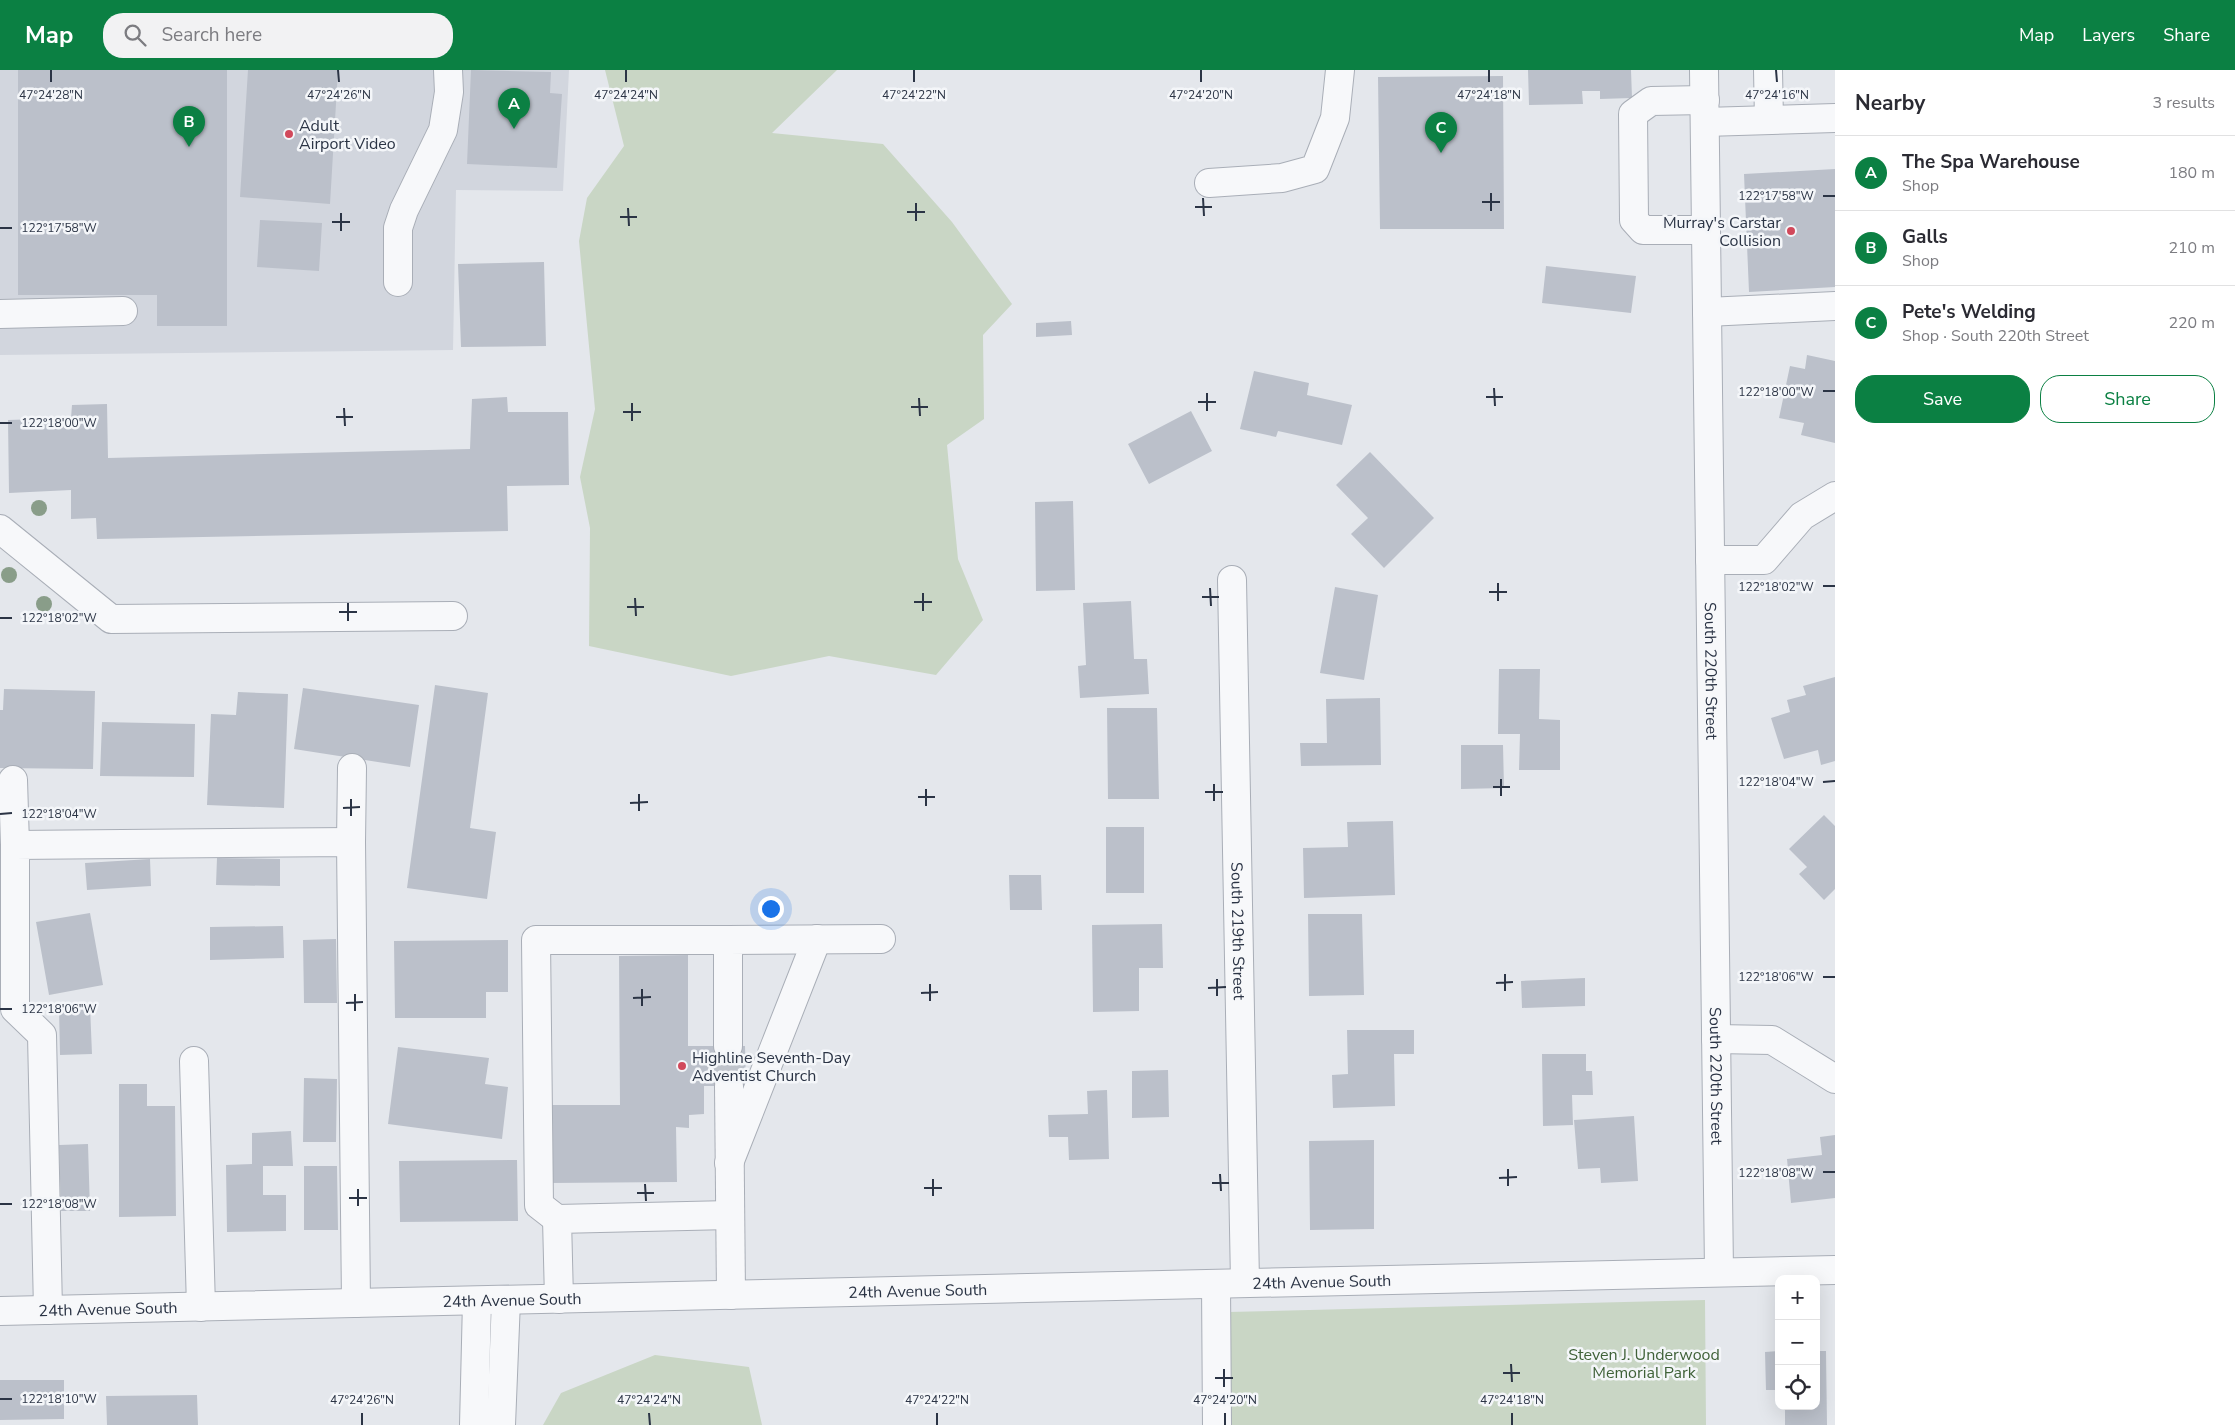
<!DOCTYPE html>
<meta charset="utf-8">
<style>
body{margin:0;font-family:"Nunito Sans",sans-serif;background:#f2f2f3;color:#2b2b33}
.controls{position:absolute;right:15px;bottom:15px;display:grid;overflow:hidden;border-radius:10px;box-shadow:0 5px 20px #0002}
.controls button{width:45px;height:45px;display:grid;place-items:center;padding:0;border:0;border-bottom:1px solid #e1e1e2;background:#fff;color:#2b2b33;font:25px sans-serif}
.you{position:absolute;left:770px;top:838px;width:18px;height:18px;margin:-12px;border:4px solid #fff;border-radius:50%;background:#1a73e8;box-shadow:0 0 0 8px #1a73e833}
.badge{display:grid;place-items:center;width:32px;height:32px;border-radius:50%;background:#0b8043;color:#fff;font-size:16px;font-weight:700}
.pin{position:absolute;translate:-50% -41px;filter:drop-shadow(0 1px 2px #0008)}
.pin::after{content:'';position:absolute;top:26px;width:18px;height:15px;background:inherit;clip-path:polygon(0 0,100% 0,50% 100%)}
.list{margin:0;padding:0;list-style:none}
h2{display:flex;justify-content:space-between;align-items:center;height:65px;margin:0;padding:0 20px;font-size:21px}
h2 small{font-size:16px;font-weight:400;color:#7c7c81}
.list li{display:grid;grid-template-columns:32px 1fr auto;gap:15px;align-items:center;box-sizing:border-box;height:75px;padding:0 20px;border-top:1px solid #e1e1e2}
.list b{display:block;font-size:19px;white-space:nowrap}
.list p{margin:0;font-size:16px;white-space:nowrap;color:#7c7c81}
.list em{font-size:16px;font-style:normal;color:#7c7c81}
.actions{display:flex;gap:10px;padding:15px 20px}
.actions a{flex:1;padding:11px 0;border:1px solid #0b8043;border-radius:20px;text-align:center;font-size:18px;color:#0b8043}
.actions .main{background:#0b8043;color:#fff}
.icon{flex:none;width:28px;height:28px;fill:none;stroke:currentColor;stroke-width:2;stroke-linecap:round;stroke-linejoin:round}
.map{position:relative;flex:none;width:1835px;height:1355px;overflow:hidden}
header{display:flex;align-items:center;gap:30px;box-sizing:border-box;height:70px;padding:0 25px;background:#0b8043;color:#fff}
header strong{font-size:24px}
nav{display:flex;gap:28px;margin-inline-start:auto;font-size:18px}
.search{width:350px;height:45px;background:#f2f2f3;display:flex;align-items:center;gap:12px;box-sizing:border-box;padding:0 18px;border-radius:20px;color:#7c7c81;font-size:19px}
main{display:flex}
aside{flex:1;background:#fff}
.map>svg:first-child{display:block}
</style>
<header>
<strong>Map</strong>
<div class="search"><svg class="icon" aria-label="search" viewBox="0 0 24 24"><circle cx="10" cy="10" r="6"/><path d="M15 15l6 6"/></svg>Search here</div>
<nav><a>Map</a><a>Layers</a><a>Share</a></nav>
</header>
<main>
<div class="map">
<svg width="1835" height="1355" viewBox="0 0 1835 1355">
<rect width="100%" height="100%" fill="#e4e7ec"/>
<!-- built -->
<path fill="#d2d6de" d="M0 0H569L563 121 456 120 453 280 0 285Z"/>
<!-- green -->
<path fill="#c9d6c5" d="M605 0H837L772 63 883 74 952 152 1012 234 983 265 984 349 947 375 958 489 983 550 936 605 829 586 731 606 589 576 590 458 580 407 595 339 579 171 587 128 624 76Z
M1705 1230 1706 1355H1228V1242Z
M655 1285 749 1297 762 1355H543L561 1323Z"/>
<!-- building -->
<path fill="#bbc0ca" d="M18 0H227V256H157V225H18Z
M248 0H338L330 134 240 127Z
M471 0 551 2 550 23 562 24 557 98 467 94Z
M1528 0H1631L1632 28 1600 29V21H1582L1583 34 1529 35Z
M1503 6 1504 159H1380L1378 7Z
M1835 99V217L1749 222 1744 104Z
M260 150 322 153 319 201 257 197Z
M544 192 546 276 461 277 458 194Z
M1546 196 1636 206 1631 243 1542 233Z
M1071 251 1072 265 1036 267V253Z
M1807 285 1835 291V373L1801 365 1804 353 1779 348 1790 296 1805 299Z
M1254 301 1309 313 1307 325 1352 335 1342 375 1278 361 1276 367 1240 359Z
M507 327 508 342H568L569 415 507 416 508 461 97 469 96 448 71 449V420L9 423 8 350 71 348 72 335 107 334 108 388 470 379 472 329Z
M1191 341 1212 381 1149 414 1128 374Z
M1370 382 1434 448 1384 498 1351 464 1368 448 1336 415Z
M1073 431 1075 520 1036 521 1035 432Z
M1335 517 1378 525 1364 610 1320 603Z
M1131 531 1134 589H1147L1149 624 1080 628 1078 596 1086 595 1083 533Z
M1499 599H1540L1539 649 1560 650V700H1519L1520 664H1498Z
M1835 607V691L1821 695 1818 680 1784 689 1771 648 1790 642 1787 630 1806 625 1803 616Z
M435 615 488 623 470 758 496 762 487 829 407 818Z
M303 618 419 635 410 697 294 679Z
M4 619 95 621 93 699 0 698V640H3Z
M238 622 288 624 284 738 207 735 211 644 236 645Z
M1380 628 1381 695 1301 696 1300 673H1327L1326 629Z
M1107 638H1157L1159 729H1108Z
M102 652 195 654 194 707 100 706Z
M1461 675H1503L1504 718 1461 719Z
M1824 745 1835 756V819L1824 830 1799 804 1807 797 1789 779Z
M1393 751 1395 825 1304 828 1303 778 1348 777 1347 752Z
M1106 757H1144V823H1106Z
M217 788 280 789V816L216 815Z
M150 789 151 816 87 820 85 793Z
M1009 805H1041L1042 840H1010Z
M90 843 103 915 49 925 36 852Z
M1308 844H1362L1364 925 1309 926Z
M1162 854 1163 898H1139V941L1093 942 1092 855Z
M283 856 284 888 210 890V857Z
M336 869 337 933H304L303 870Z
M508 870V922H486V948H395L394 871Z
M688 885V976H745L746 1016H704V1044L689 1045V1058L676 1057 677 1112 550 1113 549 1035H620L619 886Z
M1585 908V936L1522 938 1521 911Z
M90 936 92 984 60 985 59 937Z
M1347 960H1414V984H1394L1395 1036 1333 1038 1332 1005 1348 1004Z
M398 977 489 988 485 1014 508 1017 502 1069 388 1054Z
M1542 984H1586V1001H1592L1593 1025H1572L1573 1055 1543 1056Z
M1168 1000 1169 1047 1132 1048V1001Z
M304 1008 337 1009 336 1072H303Z
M119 1014H147V1036H175L176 1146 119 1147Z
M1107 1020 1109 1089 1069 1090 1068 1067H1049L1048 1045 1088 1044 1087 1021Z
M1634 1046 1638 1111 1601 1113 1600 1098 1578 1099 1574 1050Z
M291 1061 293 1096H263V1125H286V1161L227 1162 226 1095 252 1094V1063Z
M1835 1065V1128L1791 1133 1787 1089 1822 1085 1820 1067Z
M1374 1070V1159L1310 1160 1309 1071Z
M88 1074 90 1141H61L59 1075Z
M517 1090 518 1151 400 1152 399 1091Z
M304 1096H337L338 1160H304Z
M1779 1281V1320H1766L1765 1282Z
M1816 1281H1826L1827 1355H1785V1336H1816Z
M0 1310H64V1349L0 1350Z
M197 1325 198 1355H107L106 1326Z"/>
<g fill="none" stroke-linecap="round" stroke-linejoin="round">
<!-- minor-tunnel -->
<path stroke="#bfc3cb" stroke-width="28" stroke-dasharray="28 14" stroke-linecap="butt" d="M728 976 729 1016"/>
<!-- minor casing -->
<g stroke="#a9aeb7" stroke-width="30">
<g id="minor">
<path id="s1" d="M1704 0 1719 1201"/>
<path d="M1768 0 1769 50"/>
<path d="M1705 30 1651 31 1633 44 1634 150 1643 160H1706"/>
<path d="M1705 52 1835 48"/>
<path d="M1209 113 1282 108 1315 99 1335 48 1340 0"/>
<path d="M398 212V158L404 140 443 60 449 22 448 0"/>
<path d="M1707 242 1835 236"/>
<path d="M0 244 123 241"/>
<path d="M0 459 111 549 453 546"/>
<path d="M1710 490H1764L1802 446 1835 426"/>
<path id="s2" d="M1232 510 1245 1213"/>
<path d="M13 710 15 775"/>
<path d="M351 772 352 698"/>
<path d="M1716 969 1772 970 1835 1009"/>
<path d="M728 976V870L881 869"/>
<path d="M194 991 201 1237"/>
<path d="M729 1016 731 1225"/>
<path d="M729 1093 817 869"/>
<path d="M557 1149 539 1135 536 870H728"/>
<path d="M1216 1214 1217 1355"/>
<path d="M559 1229 557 1149 730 1145"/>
<path d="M48 1240 42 965 15 939V775L351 772 356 1233"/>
<path id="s3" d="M0 1241 1835 1200"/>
<path d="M474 1355 477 1231"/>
<path d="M501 1355 506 1230"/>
</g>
</g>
<!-- minor -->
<use href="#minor" stroke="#f7f8fa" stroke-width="28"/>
</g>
<!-- trees -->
<g fill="#899d89">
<circle cx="39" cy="438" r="8"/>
<circle cx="9" cy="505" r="8"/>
<circle cx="44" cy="534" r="8"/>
</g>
<!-- ticks -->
<path fill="none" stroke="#2b3445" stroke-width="2" d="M51 0V12M338 0 339 12M626 0V12M914 0V12M1201 0V12M1489 0V12M1776 0 1777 12M1491 123V141M1823 126H1835M1203 128 1204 146M1482 132H1500M916 133V151M1195 137H1212M628 138 629 156M907 142H925M341 143V161M620 147H637M332 152H350M0 158H12M1494 318 1495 336M1823 321H1835M1207 323V341M1486 327H1503M919 328 920 346M1198 332H1216M632 333V351M911 337H928M344 338 345 356M623 342H641M336 347H353M0 353H12M1498 513V531M1823 516H1835M1210 518 1211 536M1489 522H1507M923 523V541M1202 527H1219M635 528 636 546M914 532H932M348 533V551M627 537H644M339 542H357M0 548H12M1501 709V726M1823 712 1835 711M1214 714V731M1493 717H1510M926 719V736M1205 722H1223M639 724V741M918 727H935M351 729V746M630 733 648 732M343 738 360 737M0 744 12 743M1505 904V921M1823 907H1835M1217 909V926M1496 913 1513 912M930 914V931M1208 918 1226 917M642 919V936M921 923 938 922M355 924V941M633 928 651 927M346 933 363 932M0 939H12M1508 1099V1116M1823 1102H1835M1220 1104 1221 1121M1499 1108 1517 1107M933 1109V1126M1212 1113H1229M645 1114 646 1131M924 1118H942M358 1119V1136M637 1123H654M349 1128H367M0 1134H12M1511 1294 1512 1312M1224 1299V1317M1503 1303H1520M1215 1308H1233M0 1329H12M362 1343V1355M649 1343 650 1355M937 1343V1355M1225 1343V1355M1512 1343V1355"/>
<!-- markers -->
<g fill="#d1495b" stroke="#f4f6f9" stroke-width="2">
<circle cx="289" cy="64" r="5"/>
<circle cx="1791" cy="161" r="5"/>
<circle cx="682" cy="996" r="5"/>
</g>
<g text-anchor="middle" stroke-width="5" stroke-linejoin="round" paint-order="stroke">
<!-- poi labels -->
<g font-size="16" fill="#2b3445" stroke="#f4f6f9" text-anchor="start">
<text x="299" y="61">Adult<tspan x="299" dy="18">Airport Video</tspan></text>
<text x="1781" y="158" text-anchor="end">Murray's Carstar<tspan x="1781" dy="18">Collision</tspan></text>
<text x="692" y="993">Highline Seventh-Day<tspan x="692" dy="18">Adventist Church</tspan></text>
</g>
<!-- street labels -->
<g font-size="16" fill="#2b3445" stroke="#f4f6f9">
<text dy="6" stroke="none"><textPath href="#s1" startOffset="601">South 220th Street</textPath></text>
<text dy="6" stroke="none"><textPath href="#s2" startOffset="351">South 219th Street</textPath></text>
<text dy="6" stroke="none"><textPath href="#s1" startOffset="1006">South 220th Street</textPath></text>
<text dy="6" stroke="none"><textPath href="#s3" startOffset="1322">24th Avenue South</textPath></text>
<text dy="6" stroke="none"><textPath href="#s3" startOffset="918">24th Avenue South</textPath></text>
<text dy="6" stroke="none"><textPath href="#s3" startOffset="512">24th Avenue South</textPath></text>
<text dy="6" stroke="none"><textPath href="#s3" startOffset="108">24th Avenue South</textPath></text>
</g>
<!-- park labels -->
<g font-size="16" fill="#3f6138" stroke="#f4f6f9">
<text x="1644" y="1290">Steven J. Underwood<tspan x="1644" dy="18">Memorial Park</tspan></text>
</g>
</g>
<g font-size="12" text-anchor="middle" fill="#2b3445" stroke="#f4f6f9" stroke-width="5" stroke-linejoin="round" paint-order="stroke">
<text x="51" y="29">47°24'28"N</text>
<text x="339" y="29">47°24'26"N</text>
<text x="626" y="29">47°24'24"N</text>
<text x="914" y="29">47°24'22"N</text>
<text x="1201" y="29">47°24'20"N</text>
<text x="1489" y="29">47°24'18"N</text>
<text x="1777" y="29">47°24'16"N</text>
<text x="1776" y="130">122°17'58"W</text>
<text x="59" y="162">122°17'58"W</text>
<text x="1776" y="326">122°18'00"W</text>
<text x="59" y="357">122°18'00"W</text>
<text x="1776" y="521">122°18'02"W</text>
<text x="59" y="552">122°18'02"W</text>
<text x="1776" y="716">122°18'04"W</text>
<text x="59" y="748">122°18'04"W</text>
<text x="1776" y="911">122°18'06"W</text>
<text x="59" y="943">122°18'06"W</text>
<text x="1776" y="1107">122°18'08"W</text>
<text x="59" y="1138">122°18'08"W</text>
<text x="59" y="1333">122°18'10"W</text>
<text x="362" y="1334">47°24'26"N</text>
<text x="649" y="1334">47°24'24"N</text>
<text x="937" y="1334">47°24'22"N</text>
<text x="1225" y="1334">47°24'20"N</text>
<text x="1512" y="1334">47°24'18"N</text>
</g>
</svg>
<div class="controls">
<button>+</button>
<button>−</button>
<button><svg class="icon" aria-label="locate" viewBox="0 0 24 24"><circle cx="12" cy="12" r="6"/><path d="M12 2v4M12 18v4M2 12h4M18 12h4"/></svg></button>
</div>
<div class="you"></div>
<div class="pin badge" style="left:514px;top:59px">A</div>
<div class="pin badge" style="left:189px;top:77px">B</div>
<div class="pin badge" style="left:1441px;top:83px">C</div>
</div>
<aside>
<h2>Nearby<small>3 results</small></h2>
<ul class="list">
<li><span class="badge">A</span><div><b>The Spa Warehouse</b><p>Shop</p></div><em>180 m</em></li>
<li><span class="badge">B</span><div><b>Galls</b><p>Shop</p></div><em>210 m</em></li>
<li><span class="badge">C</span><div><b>Pete's Welding</b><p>Shop · South 220th Street</p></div><em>220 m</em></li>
</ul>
<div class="actions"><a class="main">Save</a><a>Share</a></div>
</aside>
</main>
